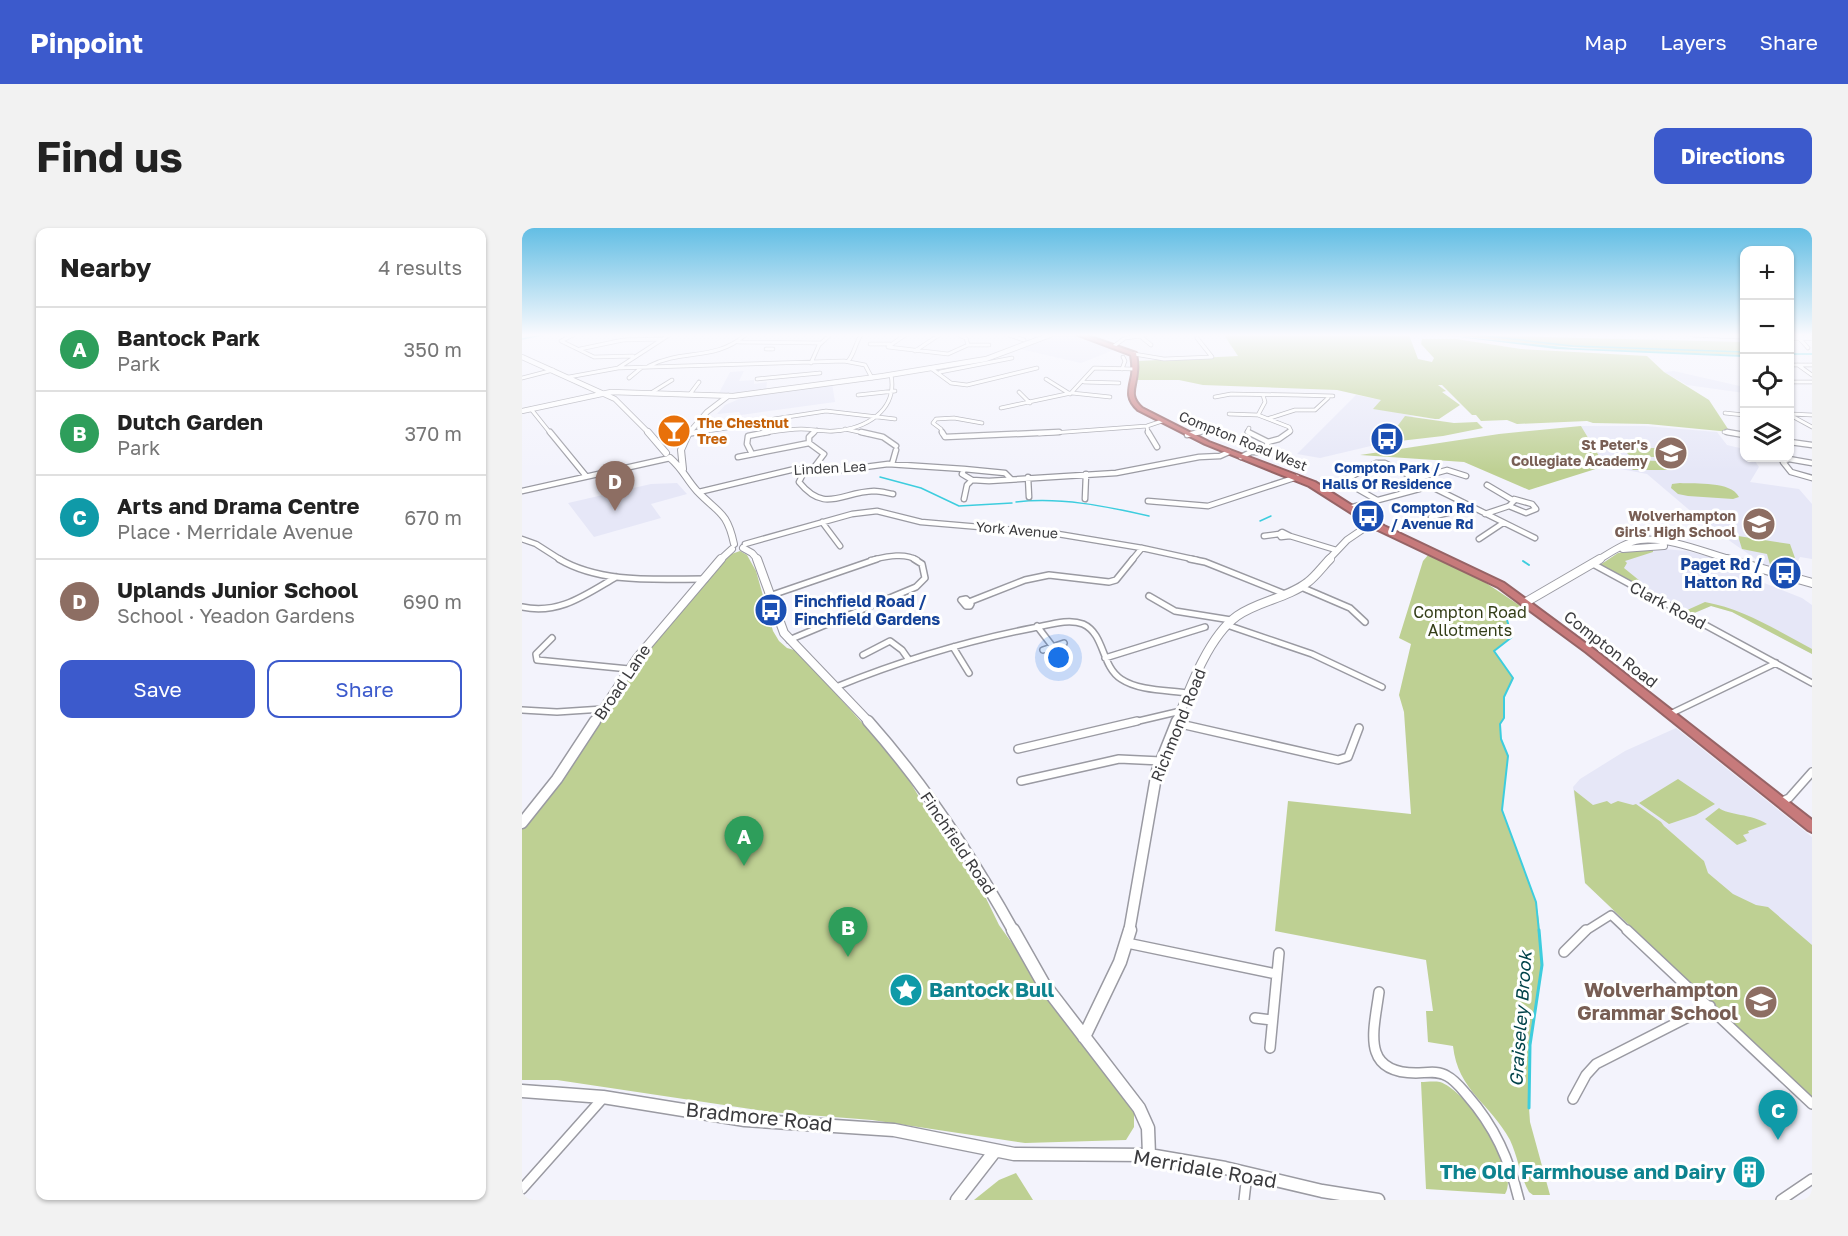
<!DOCTYPE html>
<meta charset="utf-8">
<style>
body{margin:0;font-family:"Golos Text",sans-serif;background:#f2f2f2;color:#222}
.controls{position:absolute;right:18px;top:18px;display:grid;overflow:hidden;border-radius:12px;box-shadow:0 2px 4px #0004}
.controls button{width:54px;height:54px;display:grid;place-items:center;padding:0;border:0;border-bottom:2px solid #e0e0e0;background:#fff;color:#222;font:30px sans-serif}
.you{position:absolute;left:537px;top:430px;width:21px;height:21px;margin:-15px;border:4px solid #fff;border-radius:50%;background:#1a73e8;box-shadow:0 0 0 9px #1a73e833}
.badge{display:grid;place-items:center;width:39px;height:39px;border-radius:50%;background:#3c5acc;color:#fff;font-size:20px;font-weight:700}
.pin{position:absolute;translate:-50% -50px;filter:drop-shadow(0 2px 3px #0008)}
.pin::after{content:'';position:absolute;top:32px;width:21px;height:18px;background:inherit;clip-path:polygon(0 0,100% 0,50% 100%)}
.list{margin:0;padding:0;list-style:none}
h2{display:flex;justify-content:space-between;align-items:center;height:78px;margin:0;padding:0 24px;font-size:26px}
h2 small{font-size:20px;font-weight:400;color:#767676}
.list li{display:grid;grid-template-columns:39px 1fr auto;gap:18px;align-items:center;box-sizing:border-box;height:84px;padding:0 24px;border-top:2px solid #e0e0e0}
.list b{display:block;font-size:22px;white-space:nowrap}
.list p{margin:0;font-size:20px;white-space:nowrap;color:#767676}
.list em{font-size:20px;font-style:normal;color:#767676}
.actions{display:flex;gap:12px;padding:18px 24px}
.actions a{flex:1;padding:14px 0;border:2px solid #3c5acc;border-radius:12px;text-align:center;font-size:21px;color:#3c5acc}
.actions .main{background:#3c5acc;color:#fff}
.icon{flex:none;width:33px;height:33px;fill:none;stroke:currentColor;stroke-width:2;stroke-linecap:round;stroke-linejoin:round}
.map{position:relative;flex:none;width:1290px;height:972px;overflow:hidden;border-radius:12px}
header{display:flex;align-items:center;gap:36px;box-sizing:border-box;height:84px;padding:0 30px;background:#3c5acc;color:#fff}
header strong{font-size:28px}
nav{display:flex;gap:33px;margin-inline-start:auto;font-size:21px}
.intro{display:flex;align-items:center;justify-content:space-between;box-sizing:border-box;height:144px;padding:0 36px}
h1{margin:0;font-size:42px}
.button{padding:15px 27px;border-radius:12px;background:#3c5acc;color:#fff;font-size:21px;font-weight:700}
main{display:flex;gap:36px;padding:0 36px}
aside{flex:1;background:#fff;border-radius:12px;box-shadow:0 2px 4px #0004}
.map>svg:first-child{display:block}
</style>
<header>
<strong>Pinpoint</strong>
<nav><a>Map</a><a>Layers</a><a>Share</a></nav>
</header>
<div class="intro"><h1>Find us</h1><a class="button">Directions</a></div>
<main>
<aside>
<h2>Nearby<small>4 results</small></h2>
<ul class="list">
<li><span class="badge" style="background:#2e9e5b">A</span><div><b>Bantock Park</b><p>Park</p></div><em>350 m</em></li>
<li><span class="badge" style="background:#2e9e5b">B</span><div><b>Dutch Garden</b><p>Park</p></div><em>370 m</em></li>
<li><span class="badge" style="background:#0f9aa8">C</span><div><b>Arts and Drama Centre</b><p>Place · Merridale Avenue</p></div><em>670 m</em></li>
<li><span class="badge" style="background:#8d6e63">D</span><div><b>Uplands Junior School</b><p>School · Yeadon Gardens</p></div><em>690 m</em></li>
</ul>
<div class="actions"><a class="main">Save</a><a>Share</a></div>
</aside>
<div class="map">
<svg width="1290" height="972" viewBox="0 0 1290 972">
<rect width="100%" height="100%" fill="#f3f3fc"/>
<!-- built -->
<path fill="#e6e7f7" d="M530 107H554L597 120 559 135 498 121Z
M222 143 217 153 232 152V156L245 154 244 162 214 166 197 165 208 144Z
M1152 143 1222 159V165L1165 157 1142 144Z
M310 155 313 174 219 187 217 184 195 186 203 177 224 168Z
M834 167 859 172 877 185 891 188 870 213 798 230 775 226Z
M1059 198H1123L1195 204 1205 217 1222 221V230H1231L1237 239 1228 254 1277 261 1290 276V331L1278 329 1269 347 1248 341 1185 297 1125 246 1083 238Z
M155 255 165 266 129 276 139 290 72 309 46 275 129 256Z
M1131 320 1165 323 1230 340 1227 349 1280 370 1290 377V426L1210 384 1189 378 1170 386 1078 337 1096 325Z
M1154 500 1290 609V871L1063 655 1051 559 1058 551 1103 523Z"/>
<!-- green -->
<path fill="#bed093" d="M702 107H887L896 131 910 134 912 130 899 116 900 111H934L999 121 1125 128 1142 144 1187 172 1208 204 1126 196 1071 195 1065 193 995 196 985 192 959 193 954 187H950L920 157H916L924 163 920 164 938 177 917 191H913L851 181 859 172 815 162 681 157 657 152H614L616 133 716 128Z
M936 107 1222 114V127C1126 124 1031 121 936 107Z
M883 188 932 195 955 194 961 200 921 208 869 214 871 204Z
M1059 198 1083 238 1007 262 942 234 838 227 977 206Z
M1100 220H1137L1147 229H1109Z
M1101 232 1140 233 1150 242H1111Z
M1158 255C1174 256 1209 253 1217 269L1211 271 1166 268 1156 266 1149 260 1150 256Z
M1216 308 1268 316 1273 330 1262 328 1267 343 1249 340 1245 326 1220 321Z
M1131 320V324L1103 333 1105 335 1102 340 1118 353 1113 356 1078 337 1096 325Z
M218 323 225 327 234 343 251 403 257 413 265 420 272 422 298 448 378 537 415 599 458 658 477 697 612 885V899L604 912 503 915 350 892 248 884 35 852H0V598L109 441 204 328Z
M907 326 937 337 1003 381 985 392 990 409 972 423 991 450 982 469V490L978 496 979 511 986 528 980 582 1014 674 1017 693 1020 737 1008 817 1007 880 1008 894 1028 967H1011L1007 964C998 948 996 929 988 912 968 875 936 863 931 818L906 814 904 783H911L904 732 753 703 766 573 889 586 882 484 877 467 889 416 877 410 901 333Z
M1183 374C1222 381 1256 403 1290 421V426L1210 384 1189 378 1170 386 1163 383Z
M1156 551 1193 576 1174 587 1147 596 1117 575Z
M1052 562 1071 577 1085 573 1089 576 1096 573 1111 577 1114 576 1139 594 1142 598 1182 633 1186 645 1211 666 1234 677 1246 679 1290 717V871L1063 655Z
M1197 580C1205 587 1231 586 1245 596L1226 603 1227 605 1221 607 1225 613 1215 617 1183 591Z
M899 854C904 854 912 853 918 854 944 862 999 940 983 966L904 961Z
M494 945 511 972H452L477 952Z"/>
<!-- water -->
<path fill="#3dcdde" d="M921 107 1051 120 1222 127V129L1034 121Z"/>
<g fill="none" stroke-linecap="round" stroke-linejoin="round">
<!-- stream-far2 -->
<path stroke="#3dcdde" stroke-width="1.5" d="M955 107 1051 118 1222 124
M0 111 20 107
M1268 126H1290
M358 249 399 260 437 278 490 275
M494 274C539 269 583 278 627 288
M738 293 749 288"/>
<!-- stream-far1 -->
<path stroke="#3dcdde" stroke-width="2" d="M1001 333 1007 337
M1002 379 985 392 990 409 972 423 991 450 982 469V490L978 496 979 511 986 528 980 582 1014 674 1017 704"/>
<!-- stream -->
<path stroke="#3dcdde" stroke-width="3" d="M1007 880 1008 817 1020 737 1017 702"/>
<!-- street-far4 casing -->
<g stroke="#9a9aa2" stroke-width="4.5">
<path id="street-far4" d="M51 107 39 113 72 129 111 128
M383 107 366 119 426 126 446 117 444 110 437 107
M487 107 502 112
M623 107 618 108 629 117
M1170 107 1217 109
M1277 110 1286 120
M216 114 299 115
M348 116H368
M446 117H467
M592 118 603 110 618 108
M58 121 101 112 139 111
M244 121H251
M393 123 417 107
M612 126 642 131 690 129 675 110
M326 133C332 127 333 116 339 107
M289 135 297 117 308 107
M1268 137H1290
M1276 137 1290 147
M127 138C160 121 194 133 223 107
M96 140 147 107
M410 141 429 155 445 157 515 140
M600 141 603 133 601 129
M418 144 490 130
M47 149 96 140 322 133 343 137 350 150
M0 150 31 142
M107 150 119 140
M235 151 298 145
M524 151 548 166
M562 154 597 155
M1268 154H1290
M497 164 508 175
M129 165 150 152
M550 165 588 169
M168 166 177 154
M336 167 373 163
M741 167 743 174 736 187 767 199 769 203 765 206
M774 167 811 168
M693 169 709 166 773 167
M479 180 549 165 572 140 613 141
M9 181 29 206
M1203 185 1222 187
M707 186 736 187
M1270 186 1290 187
M1268 187 1290 199
M748 190 773 182H793L806 170
M252 191 304 183 373 191
M625 198 626 206
M727 200 725 204 729 206
M323 201 346 206
M1202 204 1215 206
M166 206 205 200 212 195
M238 206C251 204 265 201 279 201 290 201 301 204 312 203 343 201 376 183 369 147
M291 206 295 202
M420 206 419 201 411 195 414 191 432 190 460 195
M517 206 625 198 640 193
M670 206 685 203"/>
</g>
<!-- street-far3 casing -->
<g stroke="#9a9aa2" stroke-width="7">
<path id="street-far3" d="M28 204 64 248
M339 204 361 209 374 218
M420 204 423 209 537 204
M626 204 635 219
M726 204 746 214
M1205 204 1222 207
M165 206 176 204
M665 207 678 204
M1268 214 1290 217
M229 224 225 216 226 208 246 204
M216 229 287 215
M719 229 729 224H742L746 214 757 211 767 204
M1290 235 1267 231 1261 234 1269 244 1290 250
M370 236 374 222
M442 241 483 245 489 251
M92 242 102 259
M283 242 277 254C303 286 319 264 352 263 358 263 365 265 371 266
M290 242 302 226 287 215V209L292 204
M506 249 507 269
M893 251 925 242 944 248
M0 263 148 230
M177 264 273 241 312 243 366 236 442 241 440 246 450 252 467 253 594 245 677 229 698 228 707 224
M442 271 445 257 450 252
M563 271 564 246
M855 272 825 255V251L854 235H863L908 258
M626 273 686 278 775 249
M987 278 1004 285 1014 281 1010 276 992 271
M827 280 908 258 1013 310
M963 286 987 278 992 273 965 257
M909 289 950 279
M300 294 318 318
M760 304 768 308 759 309 757 306Z
M742 308 757 306
M768 308 814 322
M0 311 14 316 39 332
M957 311 981 295
M223 316 330 286 355 283 399 294 530 305 620 320 675 332
M349 332C363 329 382 324 395 332
M610 332 620 320"/>
</g>
<!-- street-far2 casing -->
<g stroke="#9a9aa2" stroke-width="8">
<path id="street-far2" d="M37 331C79 356 136 351 183 351
M668 331 683 334 763 366
M1071 336 1290 455
M1231 351 1240 341
M779 359 828 380 843 394
M250 367 355 331
M627 368 653 383 709 392
M444 371 449 376 448 378H444L439 372Z
M447 374 503 352 527 347 587 354 594 352 611 331
M0 379C37 387 63 367 94 349
M705 397 790 426 860 459
M515 398 531 419
M30 410 14 426 15 432 107 441
M267 412 394 359 403 350 400 336 392 331
M431 419 447 445
M521 422 542 415
M341 427 368 413 380 422 387 432
M583 430 683 399
M314 459C378 433 444 413 511 400 527 397 546 390 561 396 583 406 579 438 599 451 617 463 645 462 666 465
M0 482 35 484 81 481
M1148 486 1254 435
M608 495 659 483"/>
</g>
<!-- street-far1 casing -->
<g stroke="#9a9aa2" stroke-width="10">
<path id="street-far1" d="M654 495 816 532 826 529 837 500
M496 521 615 493
M499 553 597 531 639 533
M1258 574 1267 570 1290 544
M1062 704 1089 687 1107 704"/>
</g>
<!-- street casing -->
<g stroke="#9a9aa2" stroke-width="12">
<path id="street" d="M1105 702 1290 876
M605 715 754 746
M1042 724 1064 702
M857 764C852 802 838 845 894 845 904 845 916 842 925 848 933 852 939 860 945 867 973 899 987 931 997 972
M733 790 750 792
M748 820 757 725
M1051 871 1064 847 1074 836 1188 778
M0 961 81 870
M722 972 725 946
M1259 972 1290 951"/>
</g>
<!-- secondary-far4 casing -->
<g stroke="#9a9aa2" stroke-width="6">
<path id="secondary-far4" d="M1210 107 1222 108
M1268 110H1290
M0 129 93 171 128 206
M0 183 89 164 211 168 361 148 464 131 528 107
M166 206 185 184 206 168"/>
</g>
<!-- secondary-far3 casing -->
<g stroke="#9a9aa2" stroke-width="8">
<path id="secondary-far3" d="M126 204 144 225
M148 230C161 241 164 251 175 263 196 285 205 283 212 316
M161 241 159 222 167 204
M221 320 230 325 236 332
M1101 321 1142 318
M198 332 210 321
M806 332 825 312 850 295
M1076 332C1088 325 1103 314 1118 312 1148 309 1182 324 1210 332"/>
</g>
<!-- secondary-far2 casing -->
<g stroke="#9a9aa2" stroke-width="10">
<path id="secondary-far2" d="M235 331 262 405 348 495
M1205 331 1290 355
M1004 374 1078 331
M72 495 115 430 199 331
M654 495C667 462 686 409 715 388 736 373 766 370 786 354 794 348 801 338 808 331"/>
</g>
<!-- secondary-far1 casing -->
<g stroke="#9a9aa2" stroke-width="13">
<path id="secondary-far1" d="M346 493C401 555 452 632 492 704
M0 595 35 551 73 493
M607 704 635 543 655 493"/>
</g>
<!-- secondary casing -->
<g stroke="#9a9aa2" stroke-width="15">
<path id="secondary" d="M491 702 521 755 617 880 626 900 627 927
M562 809 598 734 608 702
M0 863 81 869 223 892 372 902 492 926 627 927 703 940 800 963 856 972
M435 972 473 923"/>
</g>
<!-- highway casing -->
<g stroke="#966466" stroke-width="4">
<path id="highway" d="M556 107H563L614 125C615 131 616 138 615 144 614 160 606 167 620 180L687 214 793 254 862 298 982 355 1070 420 1290 592V604L1286 602 1064 424 976 359 856 302 787 258 683 216 616 182C603 170 607 162 610 147 611 140 610 133 609 127Z"/>
</g>
<!-- street-far4 -->
<use href="#street-far4" stroke="#fff" stroke-width="3"/>
<!-- street-far3 -->
<use href="#street-far3" stroke="#fff" stroke-width="4.5"/>
<!-- street-far2 -->
<use href="#street-far2" stroke="#fff" stroke-width="5"/>
<!-- street-far1 -->
<use href="#street-far1" stroke="#fff" stroke-width="7"/>
<!-- street -->
<use href="#street" stroke="#fff" stroke-width="9"/>
<!-- secondary-far4 -->
<use href="#secondary-far4" stroke="#fff" stroke-width="4.5"/>
<!-- secondary-far3 -->
<use href="#secondary-far3" stroke="#fff" stroke-width="6"/>
<!-- secondary-far2 -->
<use href="#secondary-far2" stroke="#fff" stroke-width="8"/>
<!-- secondary-far1 -->
<use href="#secondary-far1" stroke="#fff" stroke-width="10"/>
<!-- secondary -->
<use href="#secondary" stroke="#fff" stroke-width="12"/>
<!-- highway -->
<use href="#highway" fill="#c77a7b" fill-rule="evenodd"/>
</g>
<!-- sky -->
<linearGradient id="sky" x2="0" y2="1"><stop stop-color="#63bee4"/><stop offset="0.44" stop-color="#fafafe"/><stop offset="1" stop-color="#fafafe" stop-opacity="0"/></linearGradient>
<rect width="1290" height="243" fill="url(#sky)"/>
<!-- icons -->
<defs>
<g id="bar-disc" transform="scale(1.725)"><circle r="9.5" fill="#e8710a" stroke="#fff"/><path d="M-6-5H6L.8 .8V4.5H3.5V6h-7V4.5H-.8V.8Z" fill="#fff"/></g>
<g id="bus-disc" transform="scale(1.725)"><circle r="9.5" fill="#1a4fb4" stroke="#fff"/><path d="M-5-6H5V4H4V6H2V4H-2V6H-4V4H-5ZM-3.5-4V0h7V-4ZM-3.5 1.2v1.5H-2V1.2ZM2 1.2v1.5H3.5V1.2Z" fill="#fff"/></g>
<g id="school-disc" transform="scale(1.725)"><circle r="9.5" fill="#8d6e63" stroke="#fff"/><path d="M0-5L7-2L0 1L-7-2ZM-4 1L0 2.5L4 1V4Q0 6-4 4Z" fill="#fff"/></g>
<g id="sight-disc" transform="scale(1.725)"><circle r="9.5" fill="#0f9aa8" stroke="#fff"/><path d="M0-6L1.8-2.2L6-1.7L2.9 1.2L3.7 5.4L0 3.3L-3.7 5.4L-2.9 1.2L-6-1.7L-1.8-2.2Z" fill="#fff"/></g>
<g id="building-disc" transform="scale(1.725)"><circle r="9.5" fill="#0f9aa8" stroke="#fff"/><path d="M-4-6H4V6H1V3H-1V6H-4ZM-2.5-4.3h1.7v1.8h-1.7ZM.8-4.3h1.7v1.8H.8ZM-2.5-1h1.7V.8h-1.7ZM.8-1h1.7V.8H.8Z" fill="#fff"/></g>
</defs>
<g fill-rule="evenodd">
<use href="#bar-disc" x="152" y="203"/>
<use href="#bus-disc" x="865" y="211"/>
<use href="#school-disc" x="1149" y="225"/>
<use href="#bus-disc" x="846" y="288"/>
<use href="#school-disc" x="1237" y="296"/>
<use href="#bus-disc" x="1263" y="345"/>
<use href="#bus-disc" x="249" y="382"/>
<use href="#sight-disc" x="384" y="762"/>
<use href="#school-disc" x="1239" y="774"/>
<use href="#building-disc" x="1227" y="944"/>
</g>
<g text-anchor="middle" stroke-width="6" stroke-linejoin="round" paint-order="stroke">
<!-- far-food labels -->
<g font-size="14" font-weight="bold" fill="#c56008" stroke="#fff" text-anchor="start">
<text x="175" y="200">The Chestnut<tspan x="175" dy="16">Tree</tspan></text>
</g>
<!-- far-street labels -->
<g font-size="14" fill="#3b3b3e" stroke="#fff">
<text transform="translate(721 213) rotate(22)" y="5">Compton Road West</text>
<text transform="translate(308 240) rotate(-3)" y="5">Linden Lea</text>
<text transform="translate(495 302) rotate(5)" y="5">York Avenue</text>
</g>
<!-- far-education labels -->
<g font-size="14" font-weight="bold" fill="#785e54" stroke="#fff" text-anchor="end">
<text x="1126" y="222">St Peter's<tspan x="1126" dy="16">Collegiate Academy</tspan></text>
<text x="1214" y="293">Wolverhampton<tspan x="1214" dy="16">Girls' High School</tspan></text>
</g>
<!-- far-transit labels -->
<g font-size="14" font-weight="bold" fill="#164399" stroke="#fff">
<text x="865" y="245">Compton Park /<tspan x="865" dy="16">Halls Of Residence</tspan></text>
<text x="869" y="285" text-anchor="start">Compton Rd<tspan x="869" dy="16">/ Avenue Rd</tspan></text>
</g>
<!-- transit labels -->
<g font-size="16" font-weight="bold" fill="#164399" stroke="#fff" text-anchor="end">
<text x="1240" y="342">Paget Rd /<tspan x="1240" dy="18">Hatton Rd</tspan></text>
<text x="272" y="379" text-anchor="start">Finchfield Road /<tspan x="272" dy="18">Finchfield Gardens</tspan></text>
</g>
<!-- street labels -->
<g font-size="16" fill="#3b3b3e" stroke="#fff">
<text transform="translate(1146 377) rotate(28)" y="6">Clark Road</text>
<text transform="translate(1089 421) rotate(38)" y="6">Compton Road</text>
<text transform="translate(100 454) rotate(-56)" y="6">Broad Lane</text>
<text transform="translate(656 497) rotate(-68)" y="6">Richmond Road</text>
<text transform="translate(436 615) rotate(56)" y="6">Finchfield Road</text>
</g>
<!-- park labels -->
<g font-size="16" fill="#343e18" stroke="#fff">
<text x="948" y="390">Compton Road<tspan x="948" dy="18">Allotments</tspan></text>
</g>
<!-- water labels -->
<g font-size="18" font-style="italic" fill="#01434a" stroke="#fff">
<text transform="translate(999 791) rotate(-86)" y="6">Graiseley Brook</text>
</g>
<!-- near-culture labels -->
<g font-size="20" font-weight="bold" fill="#0d838f" stroke="#fff" text-anchor="start">
<text x="407" y="769">Bantock Bull</text>
<text x="1204" y="951" text-anchor="end">The Old Farmhouse and Dairy</text>
</g>
<!-- near-education labels -->
<g font-size="20" font-weight="bold" fill="#785e54" stroke="#fff" text-anchor="end">
<text x="1216" y="769">Wolverhampton<tspan x="1216" dy="23">Grammar School</tspan></text>
</g>
<!-- near-street labels -->
<g font-size="20" fill="#3b3b3e" stroke="#fff">
<text transform="translate(237 889) rotate(6)" y="7">Bradmore Road</text>
<text transform="translate(683 941) rotate(10)" y="7">Merridale Road</text>
</g>
</g>
</svg>
<div class="controls">
<button>+</button>
<button>−</button>
<button><svg class="icon" aria-label="locate" viewBox="0 0 24 24"><circle cx="12" cy="12" r="6"/><path d="M12 2v4M12 18v4M2 12h4M18 12h4"/></svg></button>
<button><svg class="icon" aria-label="layers" viewBox="0 0 24 24"><path d="M12 4l9 5-9 5-9-5zM3 14l9 5 9-5"/></svg></button>
</div>
<div class="you"></div>
<div class="pin badge" style="left:222px;top:638px;background:#2e9e5b">A</div>
<div class="pin badge" style="left:326px;top:729px;background:#2e9e5b">B</div>
<div class="pin badge" style="left:1256px;top:912px;background:#0f9aa8">C</div>
<div class="pin badge" style="left:93px;top:283px;background:#8d6e63">D</div>
</div>
</main>
